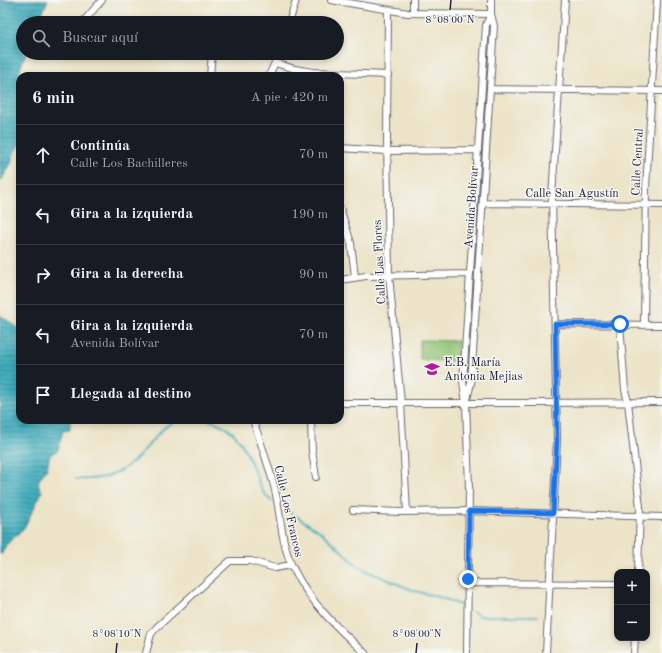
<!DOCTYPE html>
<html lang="es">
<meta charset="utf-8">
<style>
body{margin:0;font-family:"Old Standard TT",serif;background:#20242c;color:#f1f3f6}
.controls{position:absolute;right:12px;bottom:12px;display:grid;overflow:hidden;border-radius:8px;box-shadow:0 2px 6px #0003}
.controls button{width:36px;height:36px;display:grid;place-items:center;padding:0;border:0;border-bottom:1px solid #363941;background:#171b24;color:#f1f3f6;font:20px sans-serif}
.stop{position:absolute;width:12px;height:12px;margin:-9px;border:3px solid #1a73e8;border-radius:50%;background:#fff}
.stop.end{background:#1a73e8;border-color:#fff;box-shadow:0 1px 4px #0008}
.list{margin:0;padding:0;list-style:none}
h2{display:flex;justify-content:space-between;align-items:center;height:52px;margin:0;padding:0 16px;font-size:17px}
h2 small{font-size:13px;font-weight:400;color:#9ea1a6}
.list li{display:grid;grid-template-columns:26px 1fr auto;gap:12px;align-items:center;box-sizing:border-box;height:60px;padding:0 16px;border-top:1px solid #363941}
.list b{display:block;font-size:15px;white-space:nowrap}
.list p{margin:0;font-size:13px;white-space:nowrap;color:#9ea1a6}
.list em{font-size:13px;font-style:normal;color:#9ea1a6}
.icon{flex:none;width:22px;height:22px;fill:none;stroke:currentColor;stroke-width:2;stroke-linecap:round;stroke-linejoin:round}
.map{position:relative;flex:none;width:662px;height:653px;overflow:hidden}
.search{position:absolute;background:#171b24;box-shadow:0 2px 6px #0003;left:16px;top:16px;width:328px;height:44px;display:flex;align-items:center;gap:10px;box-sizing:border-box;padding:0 14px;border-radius:22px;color:#9ea1a6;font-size:15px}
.panel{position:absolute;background:#171b24;box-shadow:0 2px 6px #0003;left:16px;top:72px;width:328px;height:352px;border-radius:12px}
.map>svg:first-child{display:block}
</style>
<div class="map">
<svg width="662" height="653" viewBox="0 0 662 653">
<defs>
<pattern id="water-rules" width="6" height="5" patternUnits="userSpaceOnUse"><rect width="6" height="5" fill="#3dacbb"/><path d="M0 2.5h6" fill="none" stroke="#338c99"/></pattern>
</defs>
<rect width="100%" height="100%" fill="#f6f6f2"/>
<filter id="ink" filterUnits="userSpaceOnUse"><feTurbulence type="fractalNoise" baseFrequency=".025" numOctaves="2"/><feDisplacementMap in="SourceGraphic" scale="8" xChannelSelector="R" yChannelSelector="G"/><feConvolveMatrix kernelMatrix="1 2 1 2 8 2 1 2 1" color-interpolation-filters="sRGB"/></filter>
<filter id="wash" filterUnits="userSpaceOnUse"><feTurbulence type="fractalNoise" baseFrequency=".012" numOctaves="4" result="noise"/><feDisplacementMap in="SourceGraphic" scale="16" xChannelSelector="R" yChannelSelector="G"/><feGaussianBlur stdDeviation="0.9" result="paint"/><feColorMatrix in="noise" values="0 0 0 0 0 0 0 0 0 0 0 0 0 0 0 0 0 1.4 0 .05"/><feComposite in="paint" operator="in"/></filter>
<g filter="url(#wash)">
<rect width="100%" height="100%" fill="#ece4c8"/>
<!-- garden -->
<path fill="#91c476" stroke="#5a7358" d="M420 340 458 341 457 361 420 360Z"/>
<!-- water -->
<path fill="url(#water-rules)" stroke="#30677b" d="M0 0H48L38 23H23V53H26L20 69V143L15 151 11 164 0 182Z
M0 315 20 329V420H70V430L63 431 58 450 50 455C49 459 48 464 47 468 42 479 34 478 42 492L24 528 6 545 2 554H0Z"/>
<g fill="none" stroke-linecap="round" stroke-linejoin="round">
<!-- stream -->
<path stroke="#3dacbb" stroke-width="2" d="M209 420C242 430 246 452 258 480 261 489 264 496 272 501
M76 479C107 481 128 471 147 447 156 436 163 426 177 420
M285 509 321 532 357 565 365 570 412 590 445 599 462 606
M473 612 480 616H538"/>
</g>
</g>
<g filter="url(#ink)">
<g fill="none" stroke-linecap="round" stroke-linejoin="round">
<!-- street casing -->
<g stroke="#69666c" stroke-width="8">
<path id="street" d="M331 0 408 13 491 14
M388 10 387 136 389 275 401 403 407 512
M413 13V0
M82 23 102 0
M289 23 296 0
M275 63 295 69 313 72 388 75
M210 76 212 53
M269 76 279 53
M490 89 662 91
M340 148 387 151 478 150
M483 203 662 205
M340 208 351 243 355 277
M340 280 366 276 470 274
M555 324 662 325
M620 325 625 390 628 402 640 507 638 572
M644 325 646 188 657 0
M467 399 471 383 494 26 491 14
M340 403H537L662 402
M253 420C261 443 269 466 275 490 281 516 281 546 294 570 310 602 338 629 365 653
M311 420 312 451 316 477
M353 510 400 512 469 511 662 517
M467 583 617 584
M146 653 151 634 157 627 230 561H251L275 568 291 565
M467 653 469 488 466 403 463 382 486 25 491 14V0
M546 653 557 440 552 196 565 0
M634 653 635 638"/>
</g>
<!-- street -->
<use href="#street" stroke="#fff" stroke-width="6"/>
</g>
</g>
<g fill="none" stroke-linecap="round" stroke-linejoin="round" filter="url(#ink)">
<!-- route -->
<path stroke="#1a73e8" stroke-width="5" d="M468 579 469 511 553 513 557 440 555 324H620"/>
</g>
<!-- ticks -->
<path fill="none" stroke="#22223b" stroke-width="1.5" d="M450 10 451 0M116 653 117 643M416 653 417 643"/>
<!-- icons -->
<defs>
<g id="school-bare" transform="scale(1.2)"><path d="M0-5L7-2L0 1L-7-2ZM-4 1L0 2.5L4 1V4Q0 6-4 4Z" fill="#b5179e" stroke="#f6f6f2" stroke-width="2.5" paint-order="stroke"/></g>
</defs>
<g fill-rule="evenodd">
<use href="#school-bare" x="432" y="369"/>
</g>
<g text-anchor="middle" stroke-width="3" stroke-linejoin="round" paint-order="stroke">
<!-- street labels -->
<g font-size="12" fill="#22223b" stroke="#f6f6f2">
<text transform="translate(637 162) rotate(-87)" y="4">Calle Central</text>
<text x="572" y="197">Calle San Agustín</text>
<text transform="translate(471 207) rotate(-86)" y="4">Avenida Bolívar</text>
<text transform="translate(379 262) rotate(-93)" y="4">Calle Las Flores</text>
<text transform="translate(289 511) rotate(77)" y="4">Calle Los Francos</text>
</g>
<!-- poi labels -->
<g font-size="12" fill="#22223b" stroke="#f6f6f2" text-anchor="start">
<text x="444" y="366">E.B. María<tspan x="444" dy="14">Antonia Mejias</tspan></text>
</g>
</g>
<g font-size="10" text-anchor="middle" fill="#22223b" stroke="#f6f6f2" stroke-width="3" stroke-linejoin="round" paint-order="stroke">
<text x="450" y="23">8°08'00"N</text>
<text x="117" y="637">8°08'10"N</text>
<text x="417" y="637">8°08'00"N</text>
</g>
</svg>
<div class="controls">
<button>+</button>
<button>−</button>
</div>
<div class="stop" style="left:620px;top:324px"></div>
<div class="stop end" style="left:468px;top:579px"></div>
<div class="search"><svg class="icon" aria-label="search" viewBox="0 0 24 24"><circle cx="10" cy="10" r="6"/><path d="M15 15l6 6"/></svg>Buscar aquí</div>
<section class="panel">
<h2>6 min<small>A pie · 420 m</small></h2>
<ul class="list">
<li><svg class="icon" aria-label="ahead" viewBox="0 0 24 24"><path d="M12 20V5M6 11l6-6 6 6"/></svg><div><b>Continúa</b><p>Calle Los Bachilleres</p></div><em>70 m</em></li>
<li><svg class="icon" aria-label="left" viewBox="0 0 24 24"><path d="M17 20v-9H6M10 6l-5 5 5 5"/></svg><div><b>Gira a la izquierda</b></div><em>190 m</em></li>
<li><svg class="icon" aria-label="right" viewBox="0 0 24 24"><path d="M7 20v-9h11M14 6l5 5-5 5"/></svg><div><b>Gira a la derecha</b></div><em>90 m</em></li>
<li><svg class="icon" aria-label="left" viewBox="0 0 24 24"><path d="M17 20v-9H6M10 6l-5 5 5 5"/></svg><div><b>Gira a la izquierda</b><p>Avenida Bolívar</p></div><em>70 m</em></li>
<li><svg class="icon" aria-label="arrive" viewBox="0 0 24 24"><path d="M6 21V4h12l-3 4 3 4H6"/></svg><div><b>Llegada al destino</b></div></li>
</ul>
</section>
</div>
